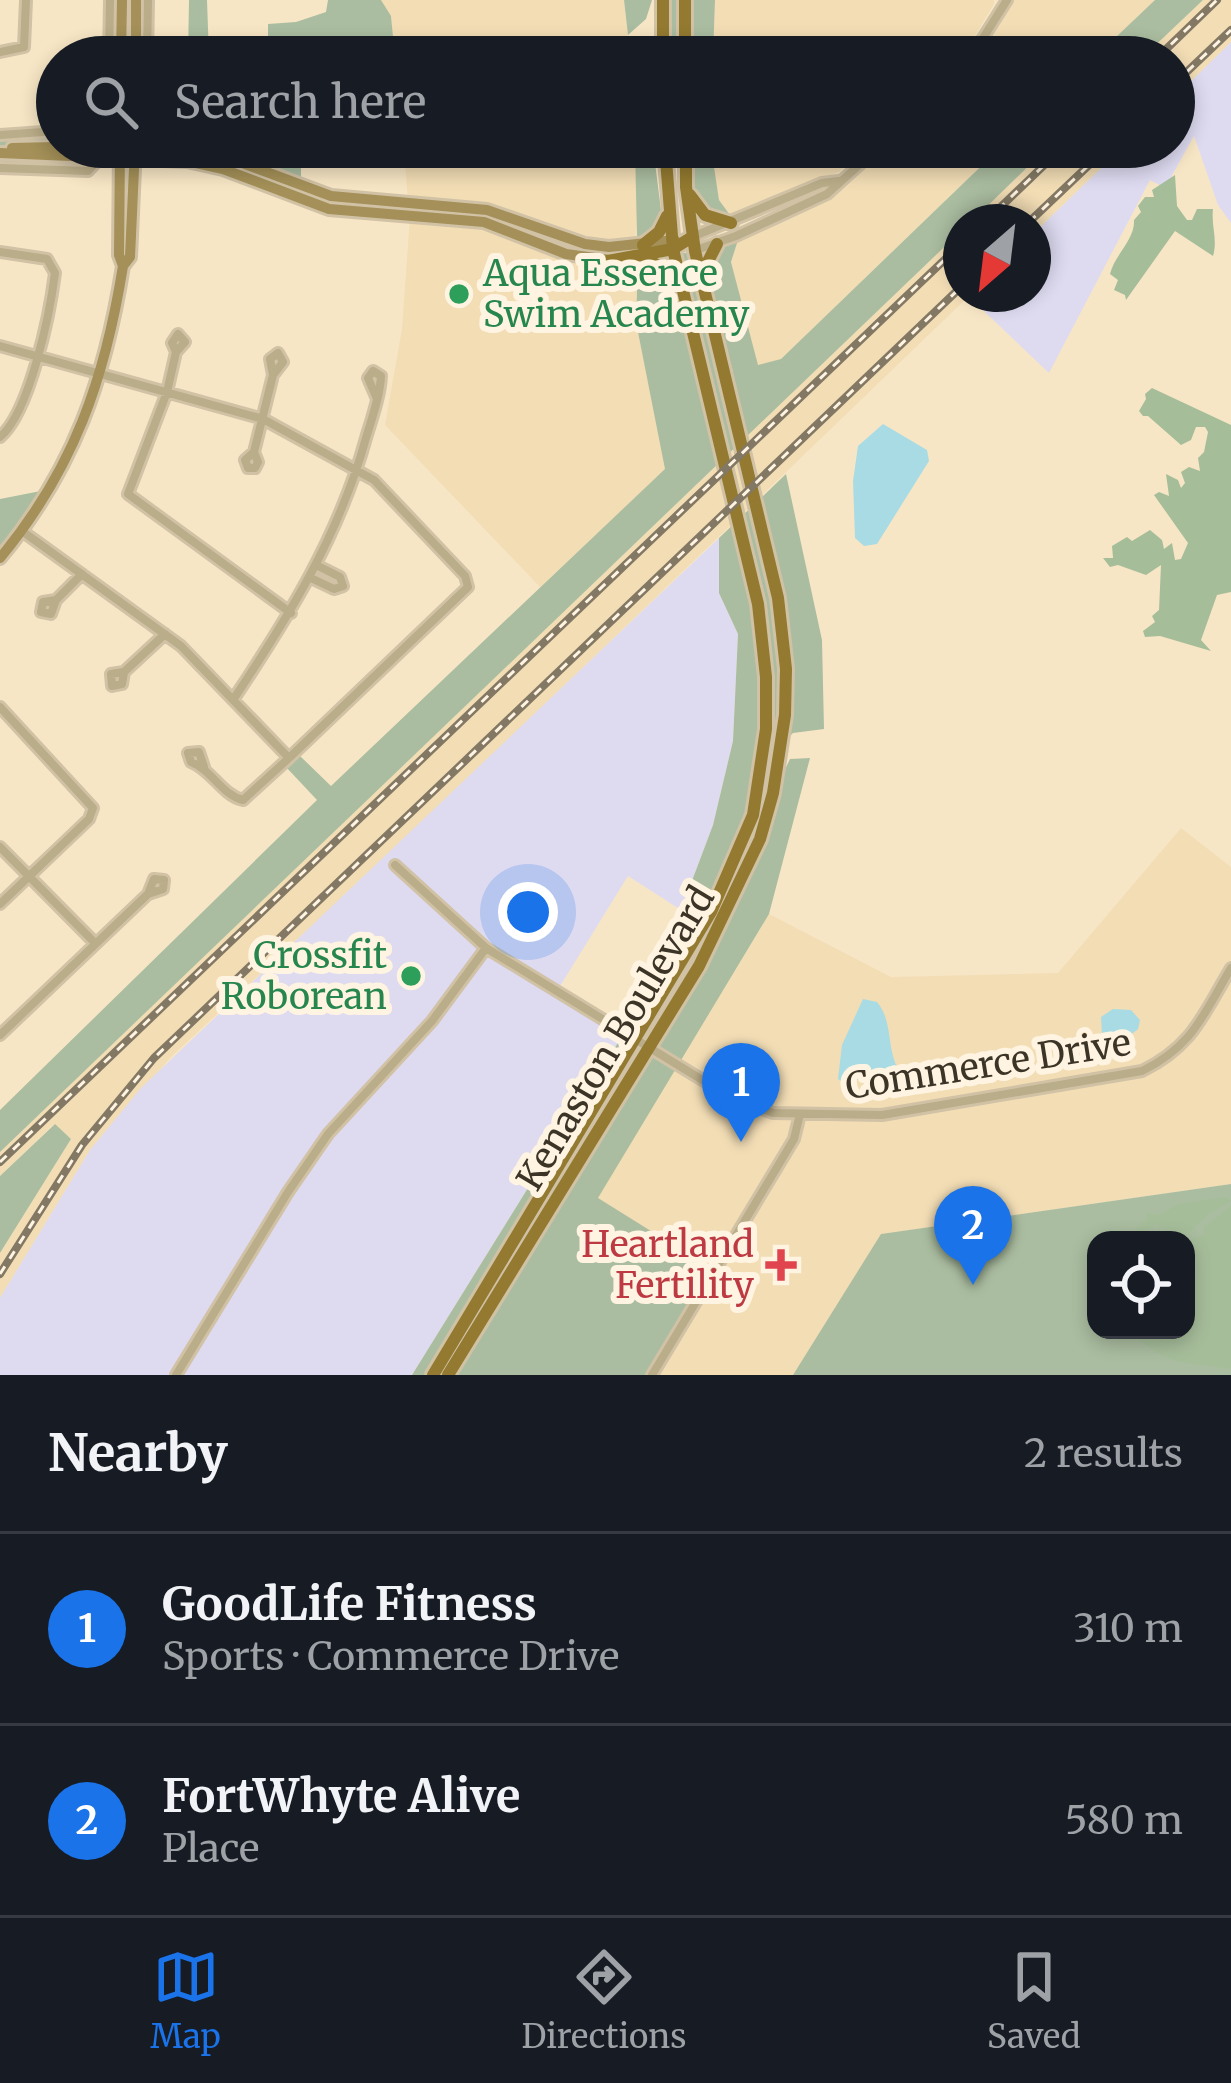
<!DOCTYPE html>
<meta charset="utf-8">
<style>
body{margin:0;font-family:Merriweather,serif;background:#242831;color:#f1f3f6}
.controls{position:absolute;right:36px;bottom:36px;display:grid;overflow:hidden;border-radius:24px;box-shadow:0 6px 18px #0003}
.controls button{width:108px;height:108px;display:grid;place-items:center;padding:0;border:0;border-bottom:3px solid #363941;background:#171b24;color:#f1f3f6;font:60px sans-serif}
.compass{position:absolute;left:943px;top:204px;width:108px;height:108px;border-radius:50%;background:#171b24;box-shadow:0 6px 18px #0003;rotate:208deg}
.you{position:absolute;left:528px;top:912px;width:42px;height:42px;margin:-30px;border:9px solid #fff;border-radius:50%;background:#1a73e8;box-shadow:0 0 0 18px #1a73e833}
.badge{display:grid;place-items:center;width:78px;height:78px;border-radius:50%;background:#1a73e8;color:#fff;font-size:39px;font-weight:700}
.pin{position:absolute;translate:-50% -99px;filter:drop-shadow(0 3px 6px #0008)}
.pin::after{content:'';position:absolute;top:63px;width:42px;height:36px;background:inherit;clip-path:polygon(0 0,100% 0,50% 100%)}
.list{margin:0;padding:0;list-style:none}
h2{display:flex;justify-content:space-between;align-items:center;height:156px;margin:0;padding:0 48px;font-size:51px}
h2 small{font-size:39px;font-weight:400;color:#9ea1a6}
.list li{display:grid;grid-template-columns:78px 1fr auto;gap:36px;align-items:center;box-sizing:border-box;height:192px;padding:0 48px;border-top:3px solid #363941}
.list b{display:block;font-size:45px;white-space:nowrap}
.list p{margin:0;font-size:39px;white-space:nowrap;color:#9ea1a6}
.list em{font-size:39px;font-style:normal;color:#9ea1a6}
.icon{flex:none;width:66px;height:66px;fill:none;stroke:currentColor;stroke-width:2;stroke-linecap:round;stroke-linejoin:round}
.map{position:relative;flex:none;width:1231px;height:1375px;overflow:hidden}
.search{position:absolute;background:#171b24;box-shadow:0 6px 18px #0003;left:36px;right:36px;top:36px;height:132px;display:flex;align-items:center;gap:30px;box-sizing:border-box;padding:0 42px;border-radius:66px;color:#9ea1a6;font-size:45px}
.sheet{height:540px;background:#171b24}
nav{display:flex;justify-content:space-around;align-items:center;box-sizing:border-box;height:168px;border-top:3px solid #363941;background:#171b24;font-size:33px;color:#9ea1a6}
nav a{display:grid;justify-items:center;gap:6px}
nav .on{color:#1a73e8}
.map>svg:first-child{display:block}
</style>
<div class="map">
<svg width="1231" height="1375" viewBox="0 0 1231 1375">
<rect width="100%" height="100%" fill="#f7e6c5"/>
<!-- built -->
<path fill="#f2ddb5" d="M381 0H624L628 35 625 38 628 39 630 57H395L391 17Z
M715 0H994V4L969 46 958 57H713Z
M1014 0H1155L1095 57H981Z
M1203 0H1231V42L1174 98V57H1143Z
M404 147H635L639 172 635 246 609 247 487 210 408 203Z
M711 147H864L839 172 730 215 719 200Z
M888 147H1001L781 359 758 366 731 262 738 240 845 188Z
M1048 147H1123L1033 234V222H971Z
M410 217 484 222 566 254 638 261 636 322 666 469 540 587 385 425 402 329Z
M961 231V294H971L387 856 172 1056 90 1150 0 1298V1253L71 1139 54 1124 0 1176V1152Z
M1181 828 1231 867V1184L882 1234 793 1375H652L597 1198 769 914 891 977 1058 973Z"/>
<!-- industrial -->
<path fill="#dedbf1" d="M1231 42V223L1218 205 1194 136 1165 188 1150 180 1049 373 968 296 1033 294V234L1123 147H1174V98Z
M719 538V593L738 634 733 741 713 825 681 910 628 876 557 991 624 1033 412 1375H0V1298L90 1150 141 1088Z"/>
<!-- green -->
<path fill="#aabda0" fill-rule="evenodd" d="M110 0H148L147 57H109Z
M189 0H207L209 57H188Z
M328 0H381L391 16 395 57H268V24L296 22 326 12Z
M624 0H652L646 19 628 35Z
M668 0H679L678 57H668Z
M693 0H715L713 57H692Z
M1155 0H1203L1143 57H1095Z
M57 131V147H120V159H135L130 257 123 266 120 159H99L93 168H0V135Z
M225 147H301V177L234 150Z
M635 147H653L661 210 657 228 637 238Z
M692 147H711L719 200 730 215 710 213 695 195Z
M1001 147H1048L971 222H961V231L0 1152V1110L317 800 286 767 299 755 331 786 665 469 636 322 638 261 650 260 679 282 674 255 695 251 726 375 733 372C727 348 702 276 714 257 719 249 729 244 738 240L731 262 758 365 781 359Z
M786 474 822 640 824 729 793 733 782 744 776 788 790 759 810 758 769 914 598 1198 715 1271 652 1375H448L648 1048 637 1041 430 1375H412L624 1033 623 1017 681 910 713 825 733 741 738 634 719 593V538Z
M51 489 0 558V499Z
M55 1124 71 1139 0 1253V1176Z
M1231 1184V1375H793L881 1234ZM1096 1240H1186V1330H1096Z"/>
<!-- forest -->
<path fill="#a6bd9a" d="M1175 175 1177 206 1187 220H1192L1197 209H1213C1211 227 1218 239 1213 256L1175 231 1126 300 1125 295 1114 290 1118 280 1110 274C1115 254 1135 240 1134 220L1141 212 1138 206 1145 197H1154L1152 190Z
M1152 388 1231 425V592L1217 595 1201 640 1211 651 1160 636 1145 637 1143 631 1155 622 1152 616 1159 610 1161 565 1146 575 1118 565 1110 567 1103 558H1113L1112 546 1127 537 1132 541 1150 530 1162 540 1164 549 1172 543 1175 560 1181 559 1188 543 1154 495 1159 492 1169 496 1166 474 1178 480 1181 488 1185 483 1181 472 1189 467 1200 471 1198 458 1204 452 1208 432 1205 427H1196L1191 440 1181 445 1148 416H1143L1139 411 1146 399 1145 394Z
M1226 1197 1231 1201 1209 1214 1182 1240H1152L1167 1229 1155 1225 1140 1238 1130 1235 1147 1218 1146 1213 1159 1215 1178 1204Z
M1231 1206V1369C1181 1361 1170 1368 1128 1330H1186V1243L1204 1234V1227Z"/>
<!-- water -->
<path fill="#a8dbe4" d="M883 424 927 450 929 461 877 544 864 546 855 538 853 481 858 446Z
M863 999 877 1002C892 1020 887 1043 896 1065L893 1071 844 1083 838 1079 842 1045Z
M1113 1009 1131 1010 1140 1020 1138 1029 1118 1045 1111 1044 1102 1035 1101 1017Z"/>
<g fill="none" stroke-linecap="round" stroke-linejoin="round">
<!-- street casing -->
<g stroke="#d1c2a5" stroke-width="14">
<path id="street" d="M0 52 24 47 26 0
M109 57 110 0
M147 57 148 0
M971 57 1007 0
M0 135 57 131
M0 168 88 171 99 159
M692 237 822 183 839 181
M696 250 736 236 827 194 879 147
M0 252 47 259 55 273C50 313 30 412 0 437
M0 346 263 419 374 480 465 576 468 587 289 758 181 646 22 531
M176 352 172 343 178 334 185 342 176 352 167 392 128 494 291 613
M254 452 245 460 248 468H255L258 462 254 452 273 375 283 362 278 353 270 359 273 375
M311 578 334 589 343 586 340 577 318 566
M56 600 43 602 41 612 51 614 56 600 82 574
M124 672 111 674 112 686 122 684 124 672 165 634
M233 700C289 616 339 536 366 438 372 418 380 396 381 376L373 371 368 378 377 399
M0 707 93 808 89 819 0 904
M204 767 199 752 188 753 191 762C212 770 222 795 243 800L289 758
M0 847 95 943
M395 865 486 948 727 1095 773 1113 882 1115 1142 1071C1193 1046 1203 1015 1231 968
M0 1035 148 894 163 889 164 880 154 879 148 894
M176 1375 288 1192 328 1134 432 1021 486 948
M652 1375 794 1139 800 1114"/>
</g>
<!-- secondary casing -->
<g stroke="#d1c2a5" stroke-width="16">
<path id="secondary" d="M121 57 122 0
M136 57V0
M120 147 119 255 123 266
M172 147 226 157 331 196 487 210 585 244 609 247 675 240
M12 148 57 147
M0 153 187 161 223 169 329 209 484 222 566 254 617 261
M0 558C74 469 105 379 123 266L130 257 135 147"/>
</g>
<!-- primary casing -->
<g stroke="#d1c2a5" stroke-width="18">
<path id="primary" d="M663 57V0
M685 57V0
M690 195 705 215 731 223
M643 245 659 232 667 216
M650 260 680 284
M608 261 673 249 692 237
M701 275 717 244
M433 1375 711 912 753 815 766 729V677L758 604 673 249 665 147
M448 1375 699 966 760 839 773 793 785 715 786 669 778 598 695 251 686 187V147"/>
</g>
<!-- street -->
<use href="#street" stroke="#baad89" stroke-width="8"/>
<!-- secondary -->
<use href="#secondary" stroke="#a49058" stroke-width="10"/>
<!-- primary -->
<use href="#primary" stroke="#937a30" stroke-width="12"/>
<!-- rail casing -->
<g stroke="#837864" stroke-width="8">
<path id="rail" d="M1158 57 1217 0
M1174 84 1231 30
M985 222 1063 147
M1029 222 1108 147
M0 1162 961 244
M0 1274 82 1145 154 1058 961 287"/>
</g>
<!-- rail -->
<use href="#rail" stroke="#fff4e1" stroke-width="3" stroke-dasharray="9" stroke-linecap="butt"/>
</g>
<!-- markers -->
<g fill="#2e9e5b" stroke="#fff4e1" stroke-width="4.5">
<circle cx="459" cy="294" r="12"/>
<circle cx="411" cy="976" r="12"/>
</g>
<path fill="#e0444e" stroke="#fff4e1" stroke-width="4.5" d="M775 1247h12v12h12v12h-12v12h-12v-12h-12v-12h12z"/>
<g text-anchor="middle" stroke-width="12" stroke-linejoin="round" paint-order="stroke">
<!-- leisure labels -->
<g font-size="36" fill="#27864d" stroke="#fff4e1" text-anchor="start">
<text x="483" y="286">Aqua Essence<tspan x="483" dy="41">Swim Academy</tspan></text>
<text x="387" y="968" text-anchor="end">Crossfit<tspan x="387" dy="41">Roborean</tspan></text>
</g>
<!-- street labels -->
<g font-size="36" fill="#3b3427" stroke="#fff4e1">
<text transform="translate(615 1038) rotate(-59)" y="13">Kenaston Boulevard</text>
<text transform="translate(988 1064) rotate(-9)" y="13">Commerce Drive</text>
</g>
<!-- health labels -->
<g font-size="36" fill="#be3a42" stroke="#fff4e1" text-anchor="end">
<text x="754" y="1257">Heartland<tspan x="754" dy="41">Fertility</tspan></text>
</g>
</g>
</svg>
<div class="controls">
<button><svg class="icon" aria-label="locate" viewBox="0 0 24 24"><circle cx="12" cy="12" r="6"/><path d="M12 2v4M12 18v4M2 12h4M18 12h4"/></svg></button>
</div>
<svg class="compass" viewBox="-18 -18 36 36"><path d="M0-13l5 13h-10z" fill="#e53935"/><path d="M0 13l5-13h-10z" fill="#9ea1a6"/></svg>
<div class="you"></div>
<div class="pin badge" style="left:741px;top:1142px">1</div>
<div class="pin badge" style="left:973px;top:1285px">2</div>
<div class="search"><svg class="icon" aria-label="search" viewBox="0 0 24 24"><circle cx="10" cy="10" r="6"/><path d="M15 15l6 6"/></svg>Search here</div>
</div>
<section class="sheet">
<h2>Nearby<small>2 results</small></h2>
<ul class="list">
<li><span class="badge">1</span><div><b>GoodLife Fitness</b><p>Sports · Commerce Drive</p></div><em>310 m</em></li>
<li><span class="badge">2</span><div><b>FortWhyte Alive</b><p>Place</p></div><em>580 m</em></li>
</ul>
</section>
<nav>
<a class="on"><svg class="icon" aria-label="map" viewBox="0 0 24 24"><path d="M3 6l6-2 6 2 6-2v14l-6 2-6-2-6 2zM9 4v14M15 6v14"/></svg>Map</a>
<a><svg class="icon" aria-label="directions" viewBox="0 0 24 24"><path d="M12 3l9 9-9 9-9-9zM9 14v-3h6M13 9l2 2-2 2"/></svg>Directions</a>
<a><svg class="icon" aria-label="saved" viewBox="0 0 24 24"><path d="M7 4h10v16l-5-4-5 4z"/></svg>Saved</a>
</nav>
